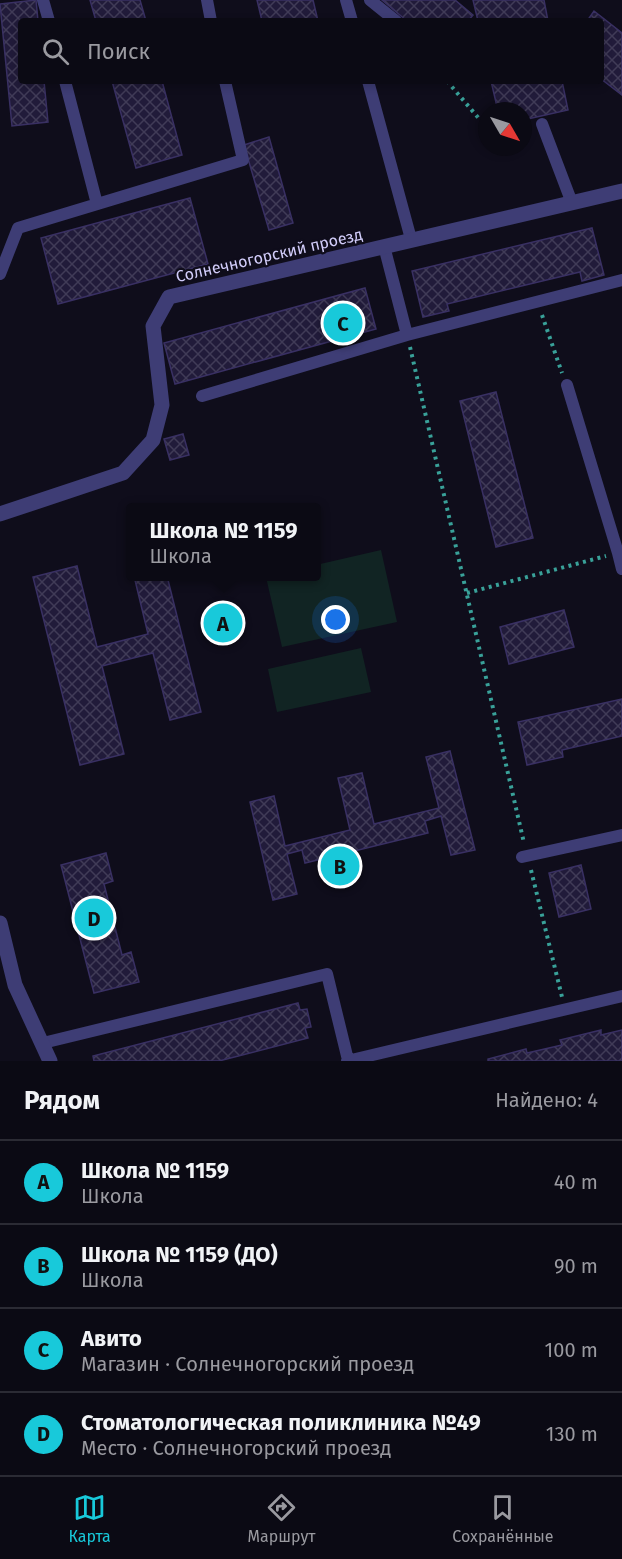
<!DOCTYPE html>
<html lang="ru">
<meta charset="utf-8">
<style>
body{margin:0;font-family:"Fira Sans",sans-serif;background:#191822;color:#f1f3f6}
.compass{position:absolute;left:478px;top:102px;width:54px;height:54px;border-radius:50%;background:#0b0a14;box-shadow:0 3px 9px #0003;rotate:129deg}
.you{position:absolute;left:336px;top:620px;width:21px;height:21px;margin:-15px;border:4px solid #fff;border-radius:50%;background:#1a73e8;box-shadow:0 0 0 9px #1a73e833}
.badge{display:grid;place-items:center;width:39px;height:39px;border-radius:50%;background:#18c9da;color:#111;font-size:20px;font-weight:700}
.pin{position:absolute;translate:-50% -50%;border:3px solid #fff;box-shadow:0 2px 6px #0006}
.popup{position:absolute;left:126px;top:503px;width:195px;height:78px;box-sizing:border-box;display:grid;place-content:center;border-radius:6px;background:#0b0a14;filter:drop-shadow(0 2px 4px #0005);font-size:20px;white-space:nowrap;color:#9a9aa0}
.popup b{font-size:22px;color:#f1f3f6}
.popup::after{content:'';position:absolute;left:50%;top:100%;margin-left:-12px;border:12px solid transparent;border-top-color:#0b0a14}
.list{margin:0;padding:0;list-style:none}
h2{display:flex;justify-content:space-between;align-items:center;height:78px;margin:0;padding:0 24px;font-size:26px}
h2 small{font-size:20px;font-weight:400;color:#9a9aa0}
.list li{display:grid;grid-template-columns:39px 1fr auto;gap:18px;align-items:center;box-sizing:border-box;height:84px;padding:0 24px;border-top:2px solid #2b2b34}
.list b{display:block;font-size:22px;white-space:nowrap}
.list p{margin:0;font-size:20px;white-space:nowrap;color:#9a9aa0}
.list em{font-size:20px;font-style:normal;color:#9a9aa0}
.icon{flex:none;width:33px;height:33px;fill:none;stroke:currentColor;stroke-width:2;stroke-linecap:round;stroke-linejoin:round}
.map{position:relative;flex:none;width:622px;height:1061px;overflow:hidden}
.search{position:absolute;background:#0b0a14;box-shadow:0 3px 9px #0003;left:18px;right:18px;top:18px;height:66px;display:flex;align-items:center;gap:15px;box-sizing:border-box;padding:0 21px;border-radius:6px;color:#9a9aa0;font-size:22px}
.sheet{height:414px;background:#0b0a14}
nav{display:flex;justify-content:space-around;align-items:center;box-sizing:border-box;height:84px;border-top:2px solid #2b2b34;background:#0b0a14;font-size:16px;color:#9a9aa0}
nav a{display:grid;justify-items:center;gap:3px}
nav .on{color:#18c9da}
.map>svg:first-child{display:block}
</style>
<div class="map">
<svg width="622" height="1061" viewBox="0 0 622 1061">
<defs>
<pattern id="building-cross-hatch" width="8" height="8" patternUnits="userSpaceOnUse" patternTransform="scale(1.5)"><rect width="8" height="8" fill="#211b3a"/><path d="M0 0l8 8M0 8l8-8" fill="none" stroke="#403b57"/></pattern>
</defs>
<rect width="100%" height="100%" fill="#0f0d1b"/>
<!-- garden -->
<path fill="#112423" d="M381 550 397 622 282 647 266 577 316 576V565Z
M361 648 371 692 277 712 268 669Z"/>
<!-- building -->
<path fill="url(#building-cross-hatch)" stroke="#393063" stroke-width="1.5" d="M36 0 38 21H21V81H44L48 122 12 126 0 4Z
M90 0H140L146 21H96Z
M257 0H313L318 21H262Z
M382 0H455L473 15 468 21H407Z
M473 0H544L548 21H478Z
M594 11 622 33V95L601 79V21H587Z
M112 81H162L182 155 136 168Z
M491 81H562L568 110 523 120V111H498Z
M269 137 293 223 269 230 244 145Z
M190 198 208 264 58 304 41 238Z
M592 228 604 275 582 281 580 272 447 304 449 311 423 317 412 271Z
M365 288 376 329 175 384 164 343Z
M496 392 533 538 496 547 460 401Z
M183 434 189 455 170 460 164 439Z
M77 566 97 647 148 634 134 576H167L201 712 170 720 153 653 102 666 124 754 80 765 33 577Z
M564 610 574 647 509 664 500 627Z
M622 699V736L562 750 563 757 527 765 518 722Z
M450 751 475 850 451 855 441 816 425 821 428 833 305 863 302 850 287 854 297 894 273 900 250 802 274 796 285 846 350 830 338 778 362 773 374 824 439 808 426 757Z
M106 853 113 881 104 884 122 955 131 952 139 982 94 993 61 865Z
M581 865 591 909 559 917 549 873Z
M298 1003 300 1010 307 1009 311 1027 305 1028 308 1038 219 1061H94L93 1056Z
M601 1030V1035L622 1030V1061H488V1059L526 1049 527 1053 562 1045 560 1040Z"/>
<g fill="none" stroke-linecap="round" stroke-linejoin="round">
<!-- path -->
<path stroke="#39a199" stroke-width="4" stroke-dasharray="3 4.5" stroke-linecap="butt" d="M447 81 487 128
M542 315 562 373
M410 347 524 843
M467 593 606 556
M531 870 562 997"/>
<!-- service -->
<path stroke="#3e3d75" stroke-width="12" d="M43 0 49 21
M207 0 211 21
M346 0 352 21
M370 0 396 21
M65 81 97 204
M368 81 411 239
M542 124 572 203
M384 246 407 335
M0 274 18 228 243 160 225 81
M567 385 618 553
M202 396 407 335 622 280
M622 552 618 553 622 569
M522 857 622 835
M43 1043 327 974 348 1060
M347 1061 622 996"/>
<!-- minor -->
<path stroke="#3e3d75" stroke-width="15" d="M0 514 123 473 153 440 162 405 153 326 169 297 622 191
M0 923 15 985 50 1061"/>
</g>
<g text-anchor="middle" stroke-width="4.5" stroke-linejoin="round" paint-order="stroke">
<!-- street labels -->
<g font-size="16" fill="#d1ccf9" stroke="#0f0d1b">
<text transform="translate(269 255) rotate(-13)" y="6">Солнечногорский проезд</text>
</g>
</g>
</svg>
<svg class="compass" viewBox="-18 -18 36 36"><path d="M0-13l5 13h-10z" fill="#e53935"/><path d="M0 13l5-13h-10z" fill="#9a9aa0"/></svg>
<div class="you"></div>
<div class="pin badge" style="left:223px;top:623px">A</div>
<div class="popup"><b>Школа № 1159</b>Школа</div>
<div class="pin badge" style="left:340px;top:866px">B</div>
<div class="pin badge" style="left:343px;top:323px">C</div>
<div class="pin badge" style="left:94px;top:918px">D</div>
<div class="search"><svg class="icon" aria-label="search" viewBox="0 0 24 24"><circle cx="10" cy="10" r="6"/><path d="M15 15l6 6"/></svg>Поиск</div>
</div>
<section class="sheet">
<h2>Рядом<small>Найдено: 4</small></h2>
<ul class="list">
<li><span class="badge">A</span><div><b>Школа № 1159</b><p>Школа</p></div><em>40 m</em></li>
<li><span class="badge">B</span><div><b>Школа № 1159 (ДО)</b><p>Школа</p></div><em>90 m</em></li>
<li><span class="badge">C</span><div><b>Авито</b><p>Магазин · Солнечногорский проезд</p></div><em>100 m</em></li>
<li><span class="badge">D</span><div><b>Стоматологическая поликлиника №49</b><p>Место · Солнечногорский проезд</p></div><em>130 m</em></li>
</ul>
</section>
<nav>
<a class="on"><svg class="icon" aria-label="map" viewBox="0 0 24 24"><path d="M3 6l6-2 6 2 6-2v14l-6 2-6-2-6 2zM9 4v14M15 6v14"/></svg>Карта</a>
<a><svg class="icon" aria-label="directions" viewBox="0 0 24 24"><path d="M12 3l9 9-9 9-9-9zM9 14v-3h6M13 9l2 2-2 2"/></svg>Маршрут</a>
<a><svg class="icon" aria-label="saved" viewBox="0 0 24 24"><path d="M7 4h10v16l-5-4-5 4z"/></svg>Сохранённые</a>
</nav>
